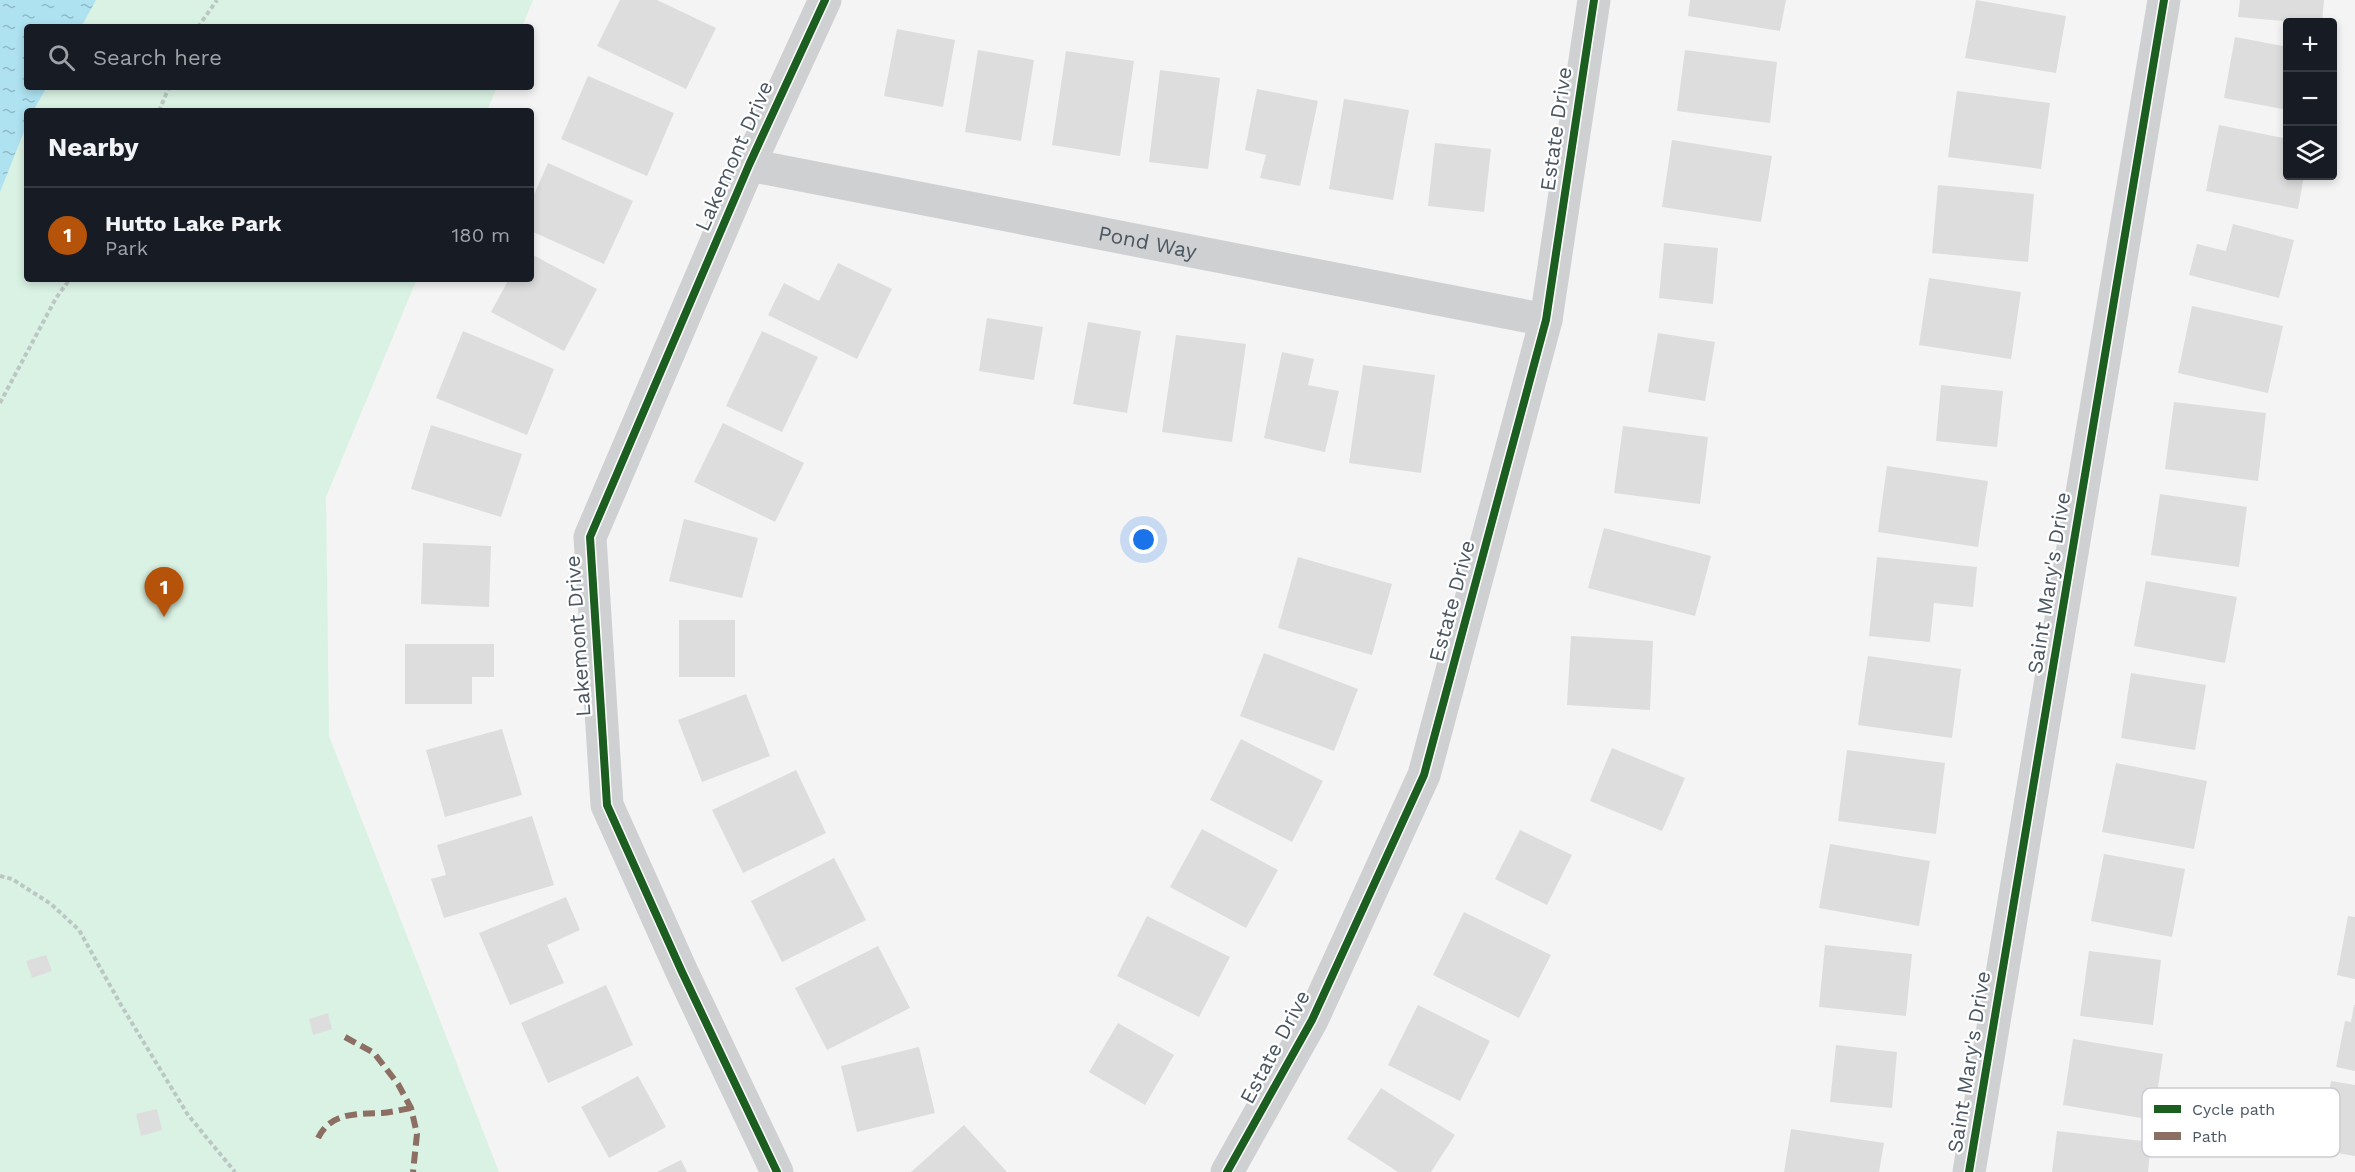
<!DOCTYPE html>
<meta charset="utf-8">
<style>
body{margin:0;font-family:"Work Sans",sans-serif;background:#20242c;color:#f1f3f6}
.controls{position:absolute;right:18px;top:18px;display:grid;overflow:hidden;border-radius:6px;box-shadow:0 3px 9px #0003}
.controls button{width:54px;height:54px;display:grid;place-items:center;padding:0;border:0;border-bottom:2px solid #363941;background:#171b24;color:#f1f3f6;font:30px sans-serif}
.you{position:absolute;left:1144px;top:540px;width:21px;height:21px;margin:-15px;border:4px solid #fff;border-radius:50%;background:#1a73e8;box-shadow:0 0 0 9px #1a73e833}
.badge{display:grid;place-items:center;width:39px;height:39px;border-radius:50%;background:#b45309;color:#fff;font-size:20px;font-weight:700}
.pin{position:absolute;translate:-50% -50px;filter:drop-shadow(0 2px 3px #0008)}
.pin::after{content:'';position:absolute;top:32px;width:21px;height:18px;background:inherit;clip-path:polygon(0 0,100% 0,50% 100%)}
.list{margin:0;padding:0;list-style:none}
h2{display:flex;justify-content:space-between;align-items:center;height:78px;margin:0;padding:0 24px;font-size:26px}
h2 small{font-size:20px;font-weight:400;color:#9ea1a6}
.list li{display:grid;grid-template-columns:39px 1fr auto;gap:18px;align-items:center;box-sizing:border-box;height:96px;padding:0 24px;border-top:2px solid #363941}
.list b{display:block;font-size:22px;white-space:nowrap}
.list p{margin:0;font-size:20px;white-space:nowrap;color:#9ea1a6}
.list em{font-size:20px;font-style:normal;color:#9ea1a6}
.icon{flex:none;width:33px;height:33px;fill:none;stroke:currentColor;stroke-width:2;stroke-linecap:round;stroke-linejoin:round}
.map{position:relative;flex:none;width:2355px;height:1172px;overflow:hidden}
.search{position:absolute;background:#171b24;box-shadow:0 3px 9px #0003;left:24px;top:24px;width:510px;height:66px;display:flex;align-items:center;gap:15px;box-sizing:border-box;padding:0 21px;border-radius:6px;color:#9ea1a6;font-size:22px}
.panel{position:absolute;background:#171b24;box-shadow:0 3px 9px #0003;left:24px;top:108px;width:510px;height:174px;border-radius:6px}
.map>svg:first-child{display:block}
</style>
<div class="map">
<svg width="2355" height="1172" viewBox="0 0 2355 1172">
<defs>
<pattern id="water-ripples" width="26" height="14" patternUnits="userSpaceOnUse" patternTransform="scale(1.5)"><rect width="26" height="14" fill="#aee2f0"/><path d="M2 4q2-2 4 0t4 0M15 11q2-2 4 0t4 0" fill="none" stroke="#90bac6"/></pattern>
</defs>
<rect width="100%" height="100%" fill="#f4f4f4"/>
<!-- green -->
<path fill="#d9f2e3" d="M0 0H533L522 27H27V87H497L487 111H27V279H417L326 497 329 736 499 1172H0Z"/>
<!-- water -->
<path fill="url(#water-ripples)" d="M0 0H96L81 27H27V87H47L33 111H27V124L0 192Z"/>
<!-- building -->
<path fill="#ddddde" d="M620 0H657L716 28 686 89 597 46Z
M1690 0H1786L1780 31 1688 16Z
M1976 0 2066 16 2056 73 1965 58Z
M2240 0H2324L2322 22H2294L2238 17Z
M897 29 955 40 943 107 884 96Z
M2235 37 2288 47V110L2224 98Z
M978 50 1034 60 1021 141 965 132Z
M1685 50 1777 62 1770 123 1677 111Z
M1066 51 1134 61 1120 156 1052 145Z
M1160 70 1220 78 1208 169 1149 162Z
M588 76 674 113 647 176 561 139Z
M1257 89 1318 101 1300 186 1260 178 1266 155 1245 150Z
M1957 91 2050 103 2041 169 1948 157Z
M1344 99 1409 110 1393 200 1329 189Z
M2219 125 2288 139V176H2304L2298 209 2206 191Z
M1672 140 1772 156 1761 222 1662 207Z
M1435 143 1491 149 1484 212 1428 206Z
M548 163 633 201 604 264 531 231V201Z
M1938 185 2034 194 2028 262 1932 253Z
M2233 224 2294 240 2279 298 2189 275 2197 244 2226 251Z
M1664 243 1718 248 1713 304 1659 298Z
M531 254 597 289 564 351 491 312 509 279H531Z
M838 263 892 289 857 359 768 315 784 283 819 301Z
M1929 278 2021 292 2011 359 1919 345Z
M2192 306 2283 326 2268 393 2178 373Z
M987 318 1043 327 1034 380 979 371Z
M1088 322 1141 331 1127 413 1073 404Z
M463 331 554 369 527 435 436 398Z
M762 331 818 357 782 432 726 406Z
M1658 333 1715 342 1705 401 1648 392Z
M1176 335 1246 344 1232 442 1162 432Z
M1282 352 1314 359 1308 385 1339 391 1325 452 1264 438Z
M1363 365 1435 375 1421 473 1349 463Z
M1941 385 2003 391 1997 447 1936 441Z
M2174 402 2266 413 2258 481 2165 469Z
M723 423 804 463 775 522 694 482Z
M431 425 522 454 501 517 411 489Z
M1623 426 1708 437 1700 504 1614 493Z
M1887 466 1988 481 1978 547 1878 532Z
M2160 494 2247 507 2239 567 2151 555Z
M684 519 758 538 742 598 669 581Z
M1604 528 1711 556 1695 616 1588 588Z
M423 543 491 546 489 607 421 604Z
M1298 557 1392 584 1372 655 1278 628Z
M1877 557 1977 567 1973 607 1934 603 1930 642 1869 636Z
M2146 581 2237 597 2225 663 2134 646Z
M679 620H735V677H679Z
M1571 636 1653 641 1650 710 1567 705Z
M405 644H494V677H472V704H405Z
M1264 653 1358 689 1334 751 1240 716Z
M1868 656 1961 669 1952 738 1858 725Z
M2131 673 2206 685 2195 750 2121 738Z
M746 694 770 756 702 782 678 720Z
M502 729 522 795 445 817 426 750Z
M1241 739 1323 781 1292 842 1210 800Z
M1612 748 1685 778 1662 831 1590 801Z
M1847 750 1945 763 1936 834 1838 821Z
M2116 763 2207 781 2194 849 2102 832Z
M796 770 826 833 743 873 712 810Z
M532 816 554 885 444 918 431 879 446 875 437 845Z
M1202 829 1278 870 1246 928 1170 887Z
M1520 830 1572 855 1547 905 1495 879Z
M1830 844 1930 861 1919 926 1819 908Z
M2104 854 2185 869 2172 937 2091 921Z
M834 858 866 920 782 962 751 901Z
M566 897 580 930 547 945 564 983 510 1005 479 933Z
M1464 912 1551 955 1519 1018 1433 975Z
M1147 916 1230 957 1199 1017 1117 976Z
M2348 916 2355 917V979L2337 975Z
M1825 945 1912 954 1906 1016 1819 1007Z
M878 946 910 1008 827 1050 795 988Z
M2089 951 2161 960 2153 1025 2080 1016Z
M46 955 52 971 32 978 26 961Z
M606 985 633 1045 548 1083 521 1023Z
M1418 1005 1490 1041 1460 1101 1388 1065Z
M2354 1005H2355V1071L2336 1067 2345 1021 2351 1022Z
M328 1013 332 1029 313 1035 309 1019Z
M1118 1023 1174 1055 1145 1105 1089 1072Z
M2073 1039 2163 1054 2153 1120 2063 1105Z
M1836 1045 1897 1052 1892 1108 1830 1102Z
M919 1047 935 1113 857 1132 841 1066Z
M638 1076 666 1127 609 1158 581 1107Z
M2331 1081 2355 1085V1156L2319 1150Z
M1381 1088 1455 1135 1431 1172H1398L1347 1139Z
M157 1109 162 1130 141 1136 136 1114Z
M964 1125 1007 1172H911Z
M1791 1129 1884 1143 1879 1172H1784Z
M2057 1131 2151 1142 2148 1172H2052Z
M681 1160 687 1172H657Z"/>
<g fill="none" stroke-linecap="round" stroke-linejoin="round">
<!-- path -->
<path stroke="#bcc7c4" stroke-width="4" stroke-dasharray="4.5 3" stroke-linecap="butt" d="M198 27 217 0
M159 111 169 87
M0 403 56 298 70 279
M0 876 12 879 51 904 79 930 121 1005 188 1115 235 1172"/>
<!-- minor -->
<g stroke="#ced0d2" stroke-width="33">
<path id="s1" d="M749 165 1546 320"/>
<path d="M777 1172 682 972 607 805 590 537 749 165 825 0"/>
<path d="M1227 1172 1312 1020 1424 775 1546 320 1594 0"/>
<path d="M1969 1172 2164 0"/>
</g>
<!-- quiet -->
<path stroke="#8d6e63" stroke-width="6" stroke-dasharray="12 6" stroke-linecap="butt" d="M345 1037 374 1053 398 1084 411 1108 417 1134 413 1172
M318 1138C331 1112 357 1114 382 1113 391 1112 401 1110 411 1108"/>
<!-- cycleway casing -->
<g stroke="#fff" stroke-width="11">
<path id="cycleway" d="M777 1172 682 972 607 805 590 537 749 165 825 0
M1227 1172 1312 1020 1424 775 1546 320 1594 0
M1969 1172 2164 0"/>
</g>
<!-- cycleway -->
<use href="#cycleway" stroke="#1b5e20" stroke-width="8"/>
</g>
<g text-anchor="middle" stroke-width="4.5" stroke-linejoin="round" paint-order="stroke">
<!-- street labels -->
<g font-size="21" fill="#4a5661" stroke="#fff">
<text transform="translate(1556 129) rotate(-82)" y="7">Estate Drive</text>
<text transform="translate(734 156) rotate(-66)" y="7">Lakemont Drive</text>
<text dy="7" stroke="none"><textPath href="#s1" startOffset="406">Pond Way</textPath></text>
<text transform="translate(2049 583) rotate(-81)" y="7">Saint Mary's Drive</text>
<text transform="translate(1452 601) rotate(-75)" y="7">Estate Drive</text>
<text transform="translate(578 636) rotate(-94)" y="7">Lakemont Drive</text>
<text transform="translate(1275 1047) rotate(-62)" y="7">Estate Drive</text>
<text transform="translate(1969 1062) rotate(-81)" y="7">Saint Mary's Drive</text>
</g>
</g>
<!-- legend -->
<rect x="2142" y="1088" width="198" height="69" rx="9" fill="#fff" stroke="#c9ccd0" stroke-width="1.5"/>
<rect x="2154" y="1105" width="27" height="8" fill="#1b5e20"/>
<rect x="2154" y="1132" width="27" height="8" fill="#8d6e63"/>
<g font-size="16" fill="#4a5661">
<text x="2192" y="1115">Cycle path</text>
<text x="2192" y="1142">Path</text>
</g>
</svg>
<div class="controls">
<button>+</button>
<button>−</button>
<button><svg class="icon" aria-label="layers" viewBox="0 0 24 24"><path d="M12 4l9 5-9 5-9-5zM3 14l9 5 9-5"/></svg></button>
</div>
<div class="you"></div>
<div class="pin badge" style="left:164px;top:617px">1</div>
<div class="search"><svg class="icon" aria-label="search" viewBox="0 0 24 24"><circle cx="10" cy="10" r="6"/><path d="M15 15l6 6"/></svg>Search here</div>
<section class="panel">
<h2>Nearby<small></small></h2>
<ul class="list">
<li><span class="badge">1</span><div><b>Hutto Lake Park</b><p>Park</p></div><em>180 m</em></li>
</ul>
</section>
</div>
